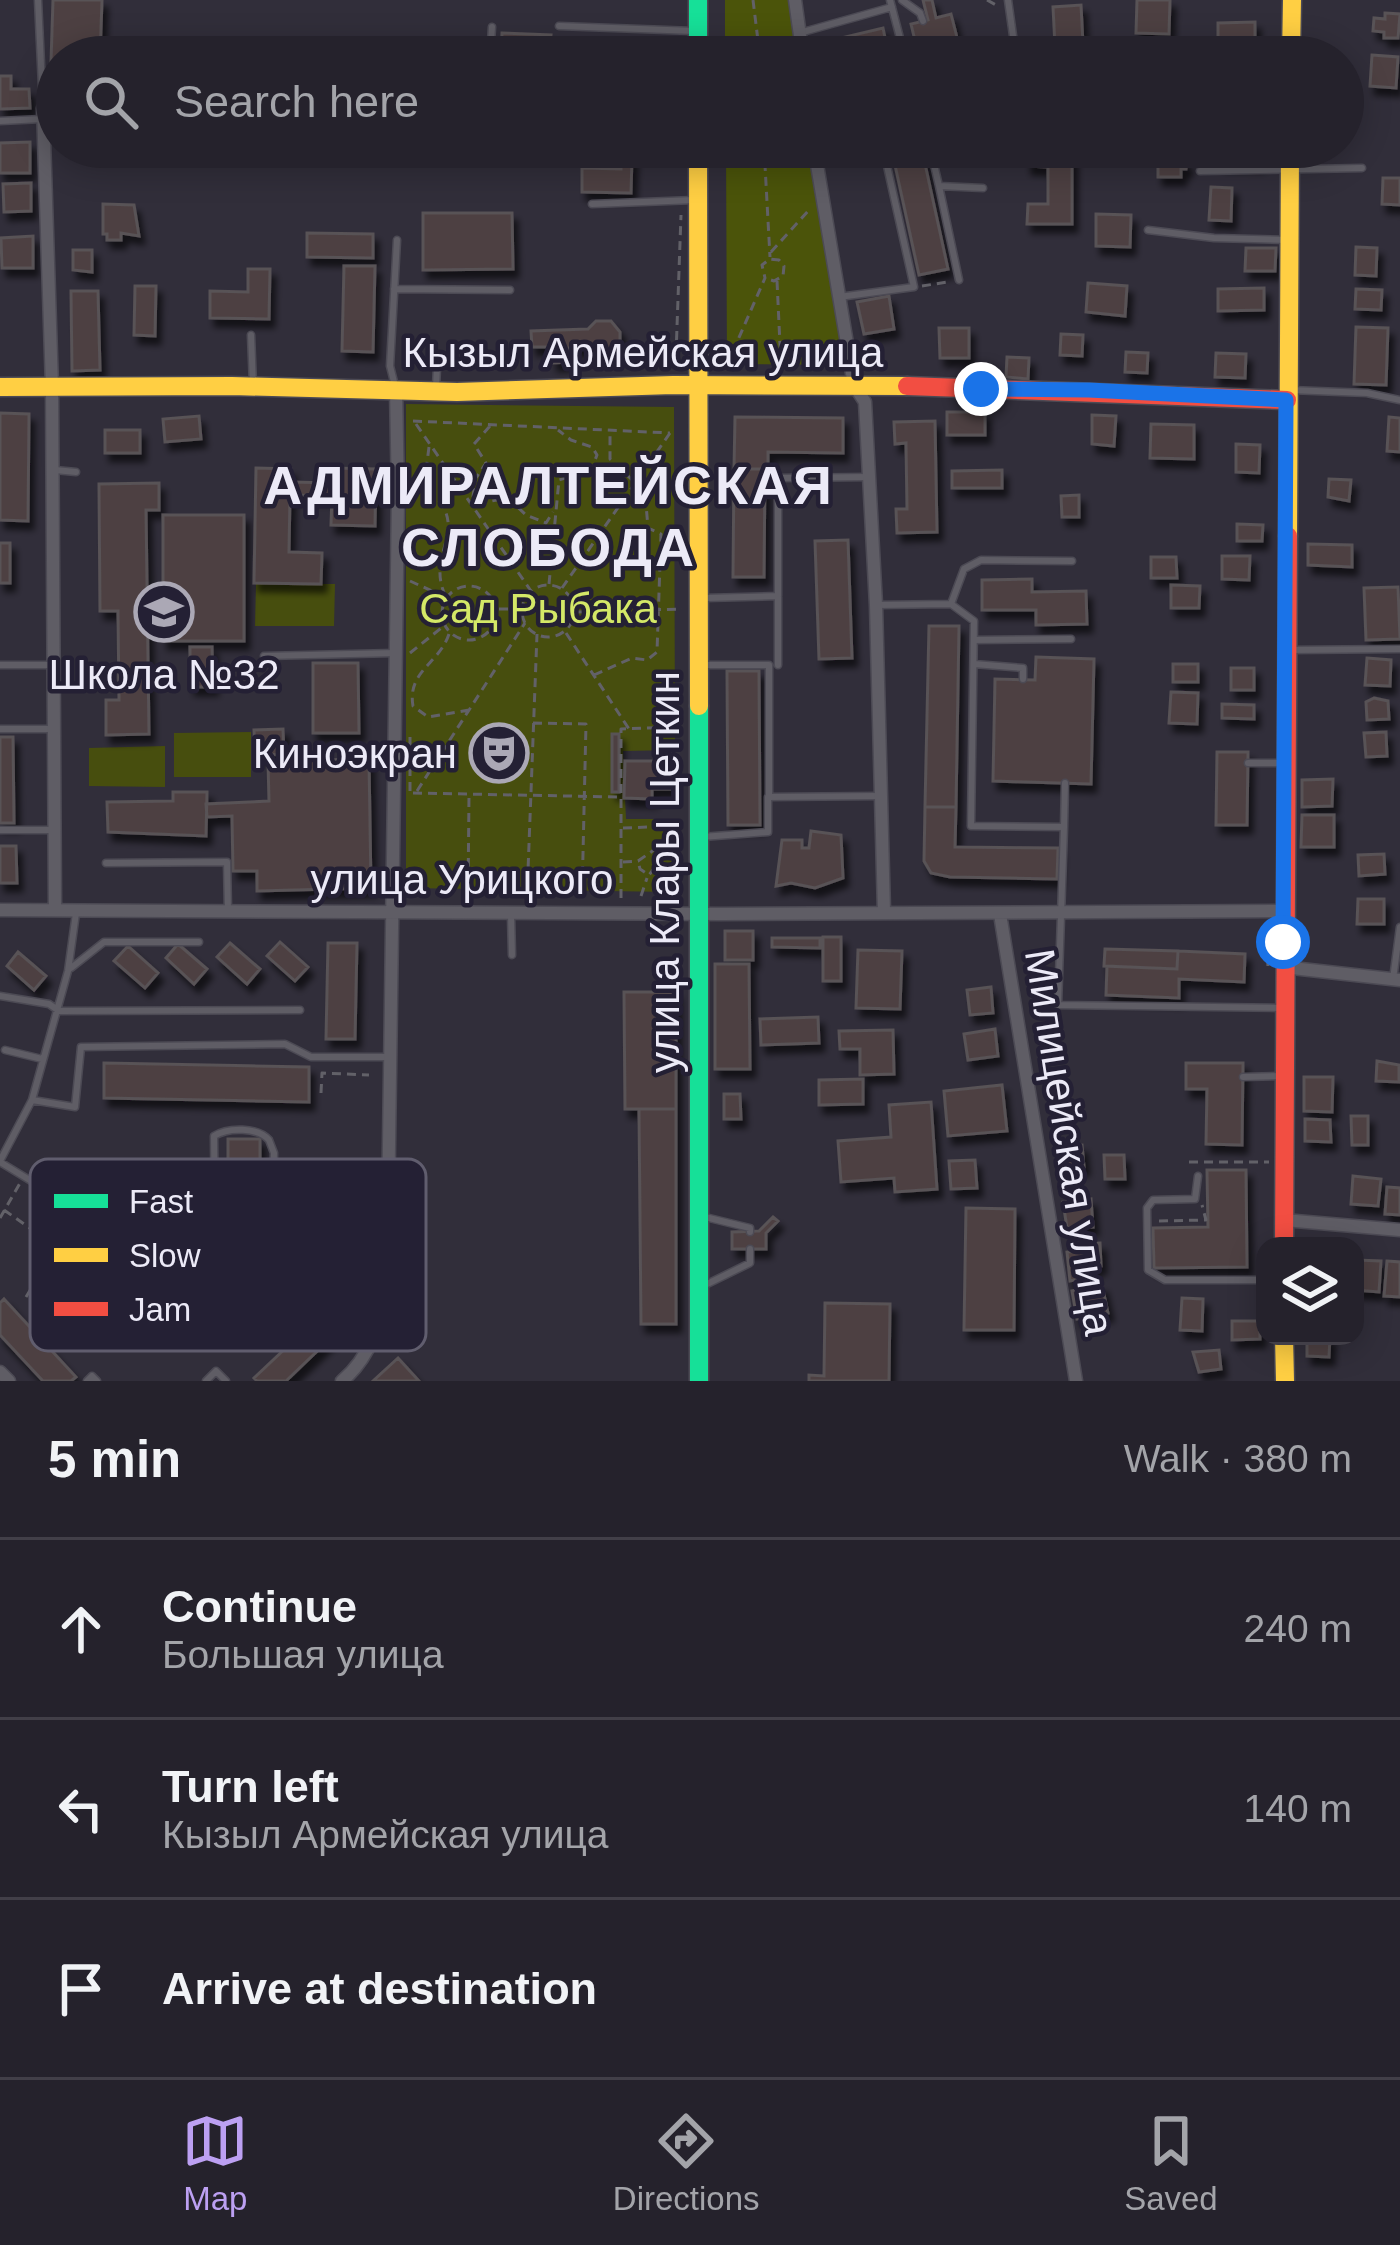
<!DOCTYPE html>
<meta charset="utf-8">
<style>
body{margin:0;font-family:Arial,sans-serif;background:#312f38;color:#f1f3f6}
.controls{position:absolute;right:36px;bottom:36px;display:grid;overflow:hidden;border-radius:24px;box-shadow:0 6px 30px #0003}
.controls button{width:108px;height:108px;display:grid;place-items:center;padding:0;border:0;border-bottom:3px solid #423f48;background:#25222c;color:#f1f3f6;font:60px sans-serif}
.stop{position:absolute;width:36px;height:36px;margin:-27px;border:9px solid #1a73e8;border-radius:50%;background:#fff}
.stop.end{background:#1a73e8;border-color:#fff;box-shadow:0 3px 12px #0008}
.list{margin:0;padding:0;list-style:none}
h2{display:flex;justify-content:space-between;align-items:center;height:156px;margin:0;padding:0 48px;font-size:51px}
h2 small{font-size:39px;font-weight:400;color:#a3a4a9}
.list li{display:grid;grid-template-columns:78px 1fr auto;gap:36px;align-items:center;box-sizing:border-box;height:180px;padding:0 48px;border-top:3px solid #423f48}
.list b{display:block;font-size:45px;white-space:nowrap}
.list p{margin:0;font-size:39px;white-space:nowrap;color:#a3a4a9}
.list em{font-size:39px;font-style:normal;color:#a3a4a9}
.icon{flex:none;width:66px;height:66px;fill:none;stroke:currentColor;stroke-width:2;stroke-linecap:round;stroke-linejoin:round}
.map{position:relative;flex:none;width:1400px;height:1381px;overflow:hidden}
.search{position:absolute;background:#25222c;box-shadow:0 6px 30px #0003;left:36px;right:36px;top:36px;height:132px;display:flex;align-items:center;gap:30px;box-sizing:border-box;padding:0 42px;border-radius:66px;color:#a3a4a9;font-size:45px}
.sheet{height:696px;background:#25222c}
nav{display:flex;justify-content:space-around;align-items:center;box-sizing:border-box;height:168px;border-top:3px solid #423f48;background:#25222c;font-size:33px;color:#a3a4a9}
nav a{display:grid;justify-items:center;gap:6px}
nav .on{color:#bca0f2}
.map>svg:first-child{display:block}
</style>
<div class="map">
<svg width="1400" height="1381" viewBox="0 0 1400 1381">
<defs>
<filter id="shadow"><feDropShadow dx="5" dy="8" stdDeviation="3" flood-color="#0009"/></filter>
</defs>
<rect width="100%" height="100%" fill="#312e3a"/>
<!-- green -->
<path fill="#474e0e" d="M406 404 674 407 675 750 623 751 626 819H671L672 892 406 888Z
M256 584H335L334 626H255Z
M251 732V777H174V733Z
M165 746V787L89 786V748Z"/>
<!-- forest -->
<path fill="#4b540a" d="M725 0H788L799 57H725Z
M726 147H815L843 365 727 364Z"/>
<!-- building -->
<path fill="#4e4142" stroke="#585256" stroke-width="3" filter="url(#shadow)" d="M53 0H102L100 57H57V63L51 62Z
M923 0H932L936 18 951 14 962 57H919L911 24 928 20Z
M1137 0H1170L1169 34 1136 33Z
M1081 5 1083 44 1055 46 1053 7Z
M1385 13 1400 14 1398 38H1384V32L1373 31 1374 18 1385 19Z
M1255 22V47H1218V23Z
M883 28 889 57H850L845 37Z
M502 33 551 35 549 54 603 57H501Z
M1372 55 1398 57 1396 88 1370 86Z
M0 76H11V89H29L30 108 0 109Z
M30 142V173H0V143Z
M590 147H622L621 169 589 168Z
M1221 147H1259V163L1221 162Z
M1027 149H1072V224H1027L1028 204H1048V167L1027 166Z
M922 150 948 269 919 275 893 156Z
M1158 153 1181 154V162H1187L1186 169H1181V177H1158Z
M622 156H632L631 193 582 192V168L621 169Z
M1383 178H1400V205L1382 204Z
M31 183V211L4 212 3 184Z
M1211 187 1232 188 1231 221 1209 220Z
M103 204 134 205 139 236 121 233V240H107V234H103Z
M423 213H512L513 269 423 270Z
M1096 214 1131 215 1130 247 1096 246Z
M307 233 373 234V258L307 257Z
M33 236V268H2L1 238Z
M1356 247 1377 248 1376 276 1355 275Z
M1246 248H1276L1275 271H1245Z
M73 250H92V272L73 270Z
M344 266H375L373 352 342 351Z
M248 269H270L269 319 210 318V291L248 292Z
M1088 283 1127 286 1125 316 1086 312Z
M135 286H156L155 336 134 335Z
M1264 288V310L1218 311V289Z
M1356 289 1382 290 1381 310 1355 309Z
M71 291H98L100 370 72 371Z
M889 296 894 329 864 334 857 302Z
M596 321H611L620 332V342L610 354 596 355 589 347 569 348V362L553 363 552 347H532L531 331 588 329Z
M1356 327 1388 328 1386 385 1354 384Z
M939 328H969V358H940Z
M1061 334 1083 335 1082 356 1060 355Z
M1126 352 1148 353 1147 373 1125 372Z
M1216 353 1246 354 1245 378 1215 377Z
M1007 357 1029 358 1028 379 1006 377Z
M947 412H985V435H947Z
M0 413 29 414 28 521 0 520Z
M1092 415 1116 416 1114 446 1092 444Z
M199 416 201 439 165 442 163 419Z
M735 417 843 418V453L768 452V469H734Z
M1389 417 1400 418V452L1387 451Z
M935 421 937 532 897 533 896 509H907L906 443 895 444 894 422Z
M1151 424 1194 425V459L1150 458Z
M105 430H140V453H105Z
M1236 444 1260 445 1259 473 1236 472Z
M256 468 291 469V482L332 483V468L376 469 375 526 331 525 332 496 290 495 289 552 322 553 321 584 254 583Z
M734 469H765L764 577H733Z
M1002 470V488H952V471Z
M1329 479 1351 480 1349 501 1328 497Z
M159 483V510H146L149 734 106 735V700H119L118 611H100L99 484Z
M1079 495V517H1062L1061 496Z
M163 515H244V641H163Z
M1237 524 1263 525 1262 541H1237Z
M848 540 852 658 819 659 815 541Z
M0 543H10V583H0Z
M1308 544 1352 545V567L1308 565Z
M1222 556H1250L1249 580 1222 579Z
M1151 557H1176L1177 578H1151Z
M1032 579V592L1086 591 1087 624 1036 625V610H982V580Z
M1171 585 1200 586 1199 608H1171Z
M1398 587 1400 639 1366 640 1364 588Z
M929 626H959L956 807H925Z
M190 647H212L213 687H190Z
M1036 657 1094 659 1091 784 993 781 995 679 1035 680Z
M1367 658 1391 660 1390 686 1365 685Z
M313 663H358L359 733H313Z
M1173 664H1198V682H1173Z
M1231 668H1254V690H1231Z
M727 671H759L760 825H728Z
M1171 692 1198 693 1197 724 1169 723Z
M1374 698 1388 701 1389 719 1367 720 1366 702Z
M1222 704 1254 705V719L1222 718Z
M283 729 284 755 255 754 254 730Z
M1386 732 1387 756 1366 757 1364 733Z
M612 734H619V792H612Z
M0 737H13L14 823H0Z
M1217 752H1248L1247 825H1216Z
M369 759 371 888 257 891V871H233L232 816 207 817 206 804 269 801 268 761Z
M625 761H671L670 789H652V799L624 798Z
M1333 779 1332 806 1302 807V780Z
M173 792H207L206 836 108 832 107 802 173 801Z
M925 807H956L955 847 1058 848 1057 879 950 877 931 873 924 861Z
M1302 815H1334V847H1301Z
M811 831 841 835 843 878 815 888 791 883 776 886 782 840H802V848H809Z
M0 846H16L17 883H0Z
M1384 854 1385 874 1359 876 1358 855Z
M1358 899H1384V924H1357Z
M725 931H753V960H725Z
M823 937H841V981H823Z
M772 938H820V948L772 947Z
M280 942 308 967 295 981 267 956Z
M230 943 260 969 247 984 217 957Z
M328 943H357L355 1039H326Z
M178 944 207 969 194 984 166 958Z
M128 946 158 973 145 988 114 961Z
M1105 949 1178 951 1177 969 1104 966Z
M858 950 902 951 900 1009 856 1008Z
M1178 951 1245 954 1244 982 1179 979V998L1106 995 1107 966 1177 969Z
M18 952 46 976 34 990 7 966Z
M715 964H749L750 1069H715Z
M991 987 993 1013 970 1015 967 990Z
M624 992H676V1109H625Z
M818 1017 819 1043 761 1045 760 1019Z
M995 1029 998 1056 968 1060 964 1034Z
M893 1030 894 1074 860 1075V1049H840L839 1031Z
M1377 1061 1399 1065V1082L1376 1081Z
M104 1063 309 1067V1102L104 1098Z
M1186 1063H1243L1242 1145 1206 1144 1207 1089H1186Z
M1304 1077H1333L1332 1112 1304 1111Z
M863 1079V1104L819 1105V1080Z
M1002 1085 1007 1131 948 1136 944 1091Z
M724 1094H740L741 1119H724Z
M931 1102 937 1189 895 1192 894 1178 841 1182 838 1141 891 1137 889 1105Z
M639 1109H676V1324H641Z
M1351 1116H1368V1145H1352Z
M1305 1119 1330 1120 1331 1142 1305 1141Z
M228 1139H260V1221L228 1222Z
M1082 1145 1084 1167 1060 1169 1057 1147Z
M1104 1155H1124L1125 1179H1105Z
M975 1160 977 1188 951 1189 949 1161Z
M1207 1170H1246L1247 1267 1154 1268 1153 1228 1208 1227Z
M1353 1176 1381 1179 1378 1206 1351 1204Z
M1387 1187 1400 1188V1215L1385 1214Z
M1091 1199 1093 1227 1067 1228 1063 1202Z
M966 1208 1015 1209 1014 1330H964Z
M773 1217 778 1221 766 1233V1249H732V1232L759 1231Z
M1100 1243 1101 1266 1093 1267V1276L1070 1281 1067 1252 1079 1251 1078 1244Z
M1355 1260 1381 1261 1379 1292 1355 1290Z
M1387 1261 1400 1262V1297L1384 1296Z
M1102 1285 1108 1313 1077 1319 1072 1291Z
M342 1295 358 1312 286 1381H257L254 1378Z
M1182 1298 1203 1299 1202 1331 1180 1330Z
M4 1299 76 1377 71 1381H43L0 1335V1303Z
M825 1303 890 1304 889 1381H809V1375L824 1376Z
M1232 1321H1260V1339L1232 1340Z
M1307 1336H1330L1329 1357 1307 1356Z
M1219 1350 1221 1369 1199 1372 1193 1352Z
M398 1358 419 1381H373Z"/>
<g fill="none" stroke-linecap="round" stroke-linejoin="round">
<!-- lane casing -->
<g stroke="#4c4a54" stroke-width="9">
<path id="lane" d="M38 0 43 108
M890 0 905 57
M902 0 920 13 923 21
M1008 0 1016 57
M559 26 694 31
M803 32 892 7
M490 57 492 27
M0 121 43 119
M930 147 939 186 983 188
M819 157 883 148
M1200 171 1362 168
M939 186 959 280
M592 204 694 200
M1148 230 1214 238 1288 240
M394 289 510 290
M839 297 914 287 883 148
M251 335 253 385
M395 386 390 366 397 240
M436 387 437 367
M1290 390 1367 393 1400 400
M55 470 76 472
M705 598 778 596V478L868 477
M951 604 964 569 981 560 1072 561
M876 605 951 604 974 621 971 826 1064 827 1058 1005 1283 1008
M974 640 1071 639
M1289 650 1400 649
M264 656 395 653
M974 664 1023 668V679
M0 665H52
M701 665H769V797
M778 665V597
M0 729H52
M1248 763H1281
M1064 827 1065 783
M0 830H54
M702 837 768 832V797L879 796
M106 863 227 862 228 911
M511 916 512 955
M71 968 104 942H199
M1393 979 1400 927
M0 996 49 1004 59 1011 300 1010
M5 1050 42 1059
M1243 1077 1281 1076
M32 1100 75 1107 81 1047 285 1044 311 1057H387
M0 1161 32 1100 68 971 76 913
M0 1162 281 1333 328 1289 341 1288 375 1320
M1198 1176 1195 1199 1153 1200 1147 1208 1148 1270 1165 1280H1265
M705 1217 750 1228V1232
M272 1250 257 1248 215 1227 214 1136C228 1127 258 1127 269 1140L274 1153 272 1250 385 1249
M703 1286 750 1263V1249
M87 1381 92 1376 97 1381
M206 1381 216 1371 226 1381"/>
</g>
<!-- street casing -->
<g stroke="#4c4a54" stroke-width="15">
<path id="street" d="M795 0 803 57
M43 108 52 387 55 910
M814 147 854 385 865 402 876 605 884 912
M0 910 721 914 1284 911
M1000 914 1076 1381
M1283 967 1400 980
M1284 1220 1400 1230
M0 1372 9 1381
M342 1381C371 1357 379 1324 387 1288L398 498 396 389"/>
</g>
<!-- fast casing -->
<g stroke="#4c4a54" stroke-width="21">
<path id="fast" d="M698 0V57
M699 706V1381"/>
</g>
<!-- slow casing -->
<g stroke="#4c4a54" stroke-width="21">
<path id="slow" d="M1291 57 1292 0
M698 147 699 706
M0 387 232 386 457 392 673 385 907 386
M1288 536 1290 147
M1284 1336 1285 1381"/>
</g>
<!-- jam casing -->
<g stroke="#4c4a54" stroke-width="21">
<path id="jam" d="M907 386 1287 400
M1284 1246 1288 536"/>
</g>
<!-- path -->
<path stroke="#626168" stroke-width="3" stroke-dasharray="9 6" stroke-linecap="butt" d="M753 0 760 57
M987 0 996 5
M764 147 770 257
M771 252 809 210
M777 281 781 366
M922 286 948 282
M676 355 681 215
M722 358H730L765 278 762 265 770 259 779 260 784 266 783 276 774 281 765 278
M413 421 670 433
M416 424 531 591
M490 426 474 444 486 463 476 478 473 496 481 503 508 498 526 515 546 523 553 512
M429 447 424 486C477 528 423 551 446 597
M410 581 445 597
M549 584 559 480 591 470 597 455 592 447 571 440 558 430
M522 611a26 26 0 1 1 52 0a26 26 0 1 1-52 0Z
M442 613a27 27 0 1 1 54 0a27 27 0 1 1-54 0Z
M562 588 670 433
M499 609H519
M577 612 682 609
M566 633 629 729
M449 634C439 664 407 671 413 706L428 717 469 710
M410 653 445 625
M594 675 632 658 647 660 657 652 661 534 648 528 645 492 610 459V431
M533 723 586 724 582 897
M410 737V794
M412 761H437
M417 791 525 623
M413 793 619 797
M623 828 677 826
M658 845 676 829
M623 862 638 861 658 847 656 866 649 875 640 869 638 861
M656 866 676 873
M641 896 647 878
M468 897 469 796
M527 897 537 634
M621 898V729L679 727
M1267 942 1268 968
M321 1093 322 1073 369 1075
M1189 1162H1269
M4 1210 149 1311 158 1268
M0 1218 20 1183
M1159 1221 1206 1220 1202 1205
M35 1282 201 1324 214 1308
M26 1297 75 1217
M54 1329 115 1241"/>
<!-- lane -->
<use href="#lane" stroke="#5f5d65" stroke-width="6"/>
<!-- street -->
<use href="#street" stroke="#5f5d65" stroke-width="12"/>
<!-- fast -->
<use href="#fast" stroke="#16e098" stroke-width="18"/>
<!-- slow -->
<use href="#slow" stroke="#ffcf43" stroke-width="18"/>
<!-- jam -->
<use href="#jam" stroke="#f24e42" stroke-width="18"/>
</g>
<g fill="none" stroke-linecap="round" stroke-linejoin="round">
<!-- route -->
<path stroke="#1a73e8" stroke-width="15" d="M981 389 1089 390 1286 400 1283 942"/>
</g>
<!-- icons -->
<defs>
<g id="school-ring" transform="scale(3)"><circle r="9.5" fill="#242034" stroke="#aba8b5" stroke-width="1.5"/><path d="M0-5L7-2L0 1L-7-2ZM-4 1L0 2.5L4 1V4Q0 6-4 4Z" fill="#aba8b5"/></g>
<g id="theatre-ring" transform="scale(3)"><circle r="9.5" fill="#242034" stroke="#aba8b5" stroke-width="1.5"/><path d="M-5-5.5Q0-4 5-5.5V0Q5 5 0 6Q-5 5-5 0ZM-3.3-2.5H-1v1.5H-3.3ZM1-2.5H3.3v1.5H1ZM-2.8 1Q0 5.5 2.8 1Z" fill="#aba8b5"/></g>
</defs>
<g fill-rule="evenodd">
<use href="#school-ring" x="164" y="612"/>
<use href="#theatre-ring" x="499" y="753"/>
</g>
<g text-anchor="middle" stroke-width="9" stroke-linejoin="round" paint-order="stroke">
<!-- street labels -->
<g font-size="42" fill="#eceaf7" stroke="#242034">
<text x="643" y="367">Кызыл Армейская улица</text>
<text transform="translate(664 872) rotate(-90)" y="15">улица Клары Цеткин</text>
<text x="462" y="894">улица Урицкого</text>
<text transform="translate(1070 1142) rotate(81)" y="15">Милицейская улица</text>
</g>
<!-- park labels -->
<g font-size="42" fill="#d4e867" stroke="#242034">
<text x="538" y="623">Сад Рыбака</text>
</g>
<!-- poi labels -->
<g font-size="42" fill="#eceaf7" stroke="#242034">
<text x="164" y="689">Школа №32</text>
<text x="457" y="768" text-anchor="end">Киноэкран</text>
</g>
<!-- district labels -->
<g font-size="54" font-weight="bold" letter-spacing="3" fill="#eceaf7" stroke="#242034">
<text x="549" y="504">АДМИРАЛТЕЙСКАЯ<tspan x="549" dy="62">СЛОБОДА</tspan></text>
</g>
</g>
<!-- legend -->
<rect x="30" y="1159" width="396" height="192" rx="18" fill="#242034" stroke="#605d6e" stroke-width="3"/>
<rect x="54" y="1194" width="54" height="14" fill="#16e098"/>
<rect x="54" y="1248" width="54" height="14" fill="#ffcf43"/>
<rect x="54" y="1302" width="54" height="14" fill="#f24e42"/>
<g font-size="33" fill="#eceaf7">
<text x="129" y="1213">Fast</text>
<text x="129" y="1267">Slow</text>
<text x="129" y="1321">Jam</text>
</g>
</svg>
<div class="controls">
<button><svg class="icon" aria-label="layers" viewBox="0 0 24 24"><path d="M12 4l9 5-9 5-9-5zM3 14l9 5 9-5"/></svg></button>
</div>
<div class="stop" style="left:1283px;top:942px"></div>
<div class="stop end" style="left:981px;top:389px"></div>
<div class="search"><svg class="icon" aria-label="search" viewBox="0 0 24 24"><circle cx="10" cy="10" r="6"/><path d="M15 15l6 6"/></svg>Search here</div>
</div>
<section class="sheet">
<h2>5 min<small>Walk · 380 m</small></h2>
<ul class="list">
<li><svg class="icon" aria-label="ahead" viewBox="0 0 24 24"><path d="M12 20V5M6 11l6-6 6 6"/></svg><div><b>Continue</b><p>Большая улица</p></div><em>240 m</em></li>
<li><svg class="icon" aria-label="left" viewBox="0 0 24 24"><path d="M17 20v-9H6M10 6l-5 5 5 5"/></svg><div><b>Turn left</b><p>Кызыл Армейская улица</p></div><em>140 m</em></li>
<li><svg class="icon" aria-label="arrive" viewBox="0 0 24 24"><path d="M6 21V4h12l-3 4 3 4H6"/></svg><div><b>Arrive at destination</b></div></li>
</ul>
</section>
<nav>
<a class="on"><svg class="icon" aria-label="map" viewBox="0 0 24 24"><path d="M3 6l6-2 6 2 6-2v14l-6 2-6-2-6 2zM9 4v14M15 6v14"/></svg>Map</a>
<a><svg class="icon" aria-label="directions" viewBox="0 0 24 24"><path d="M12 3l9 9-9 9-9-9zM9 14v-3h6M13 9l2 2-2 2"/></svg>Directions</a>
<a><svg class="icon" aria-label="saved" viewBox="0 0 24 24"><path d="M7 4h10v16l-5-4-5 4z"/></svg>Saved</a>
</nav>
